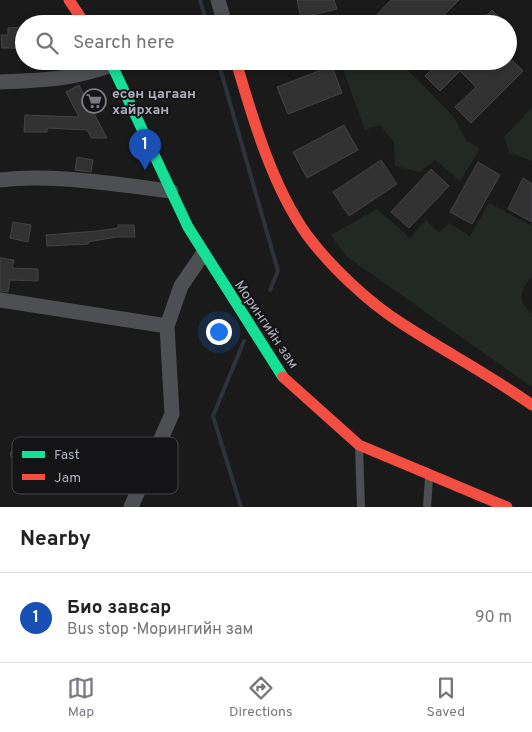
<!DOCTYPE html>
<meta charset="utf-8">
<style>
body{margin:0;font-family:Overpass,sans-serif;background:#f6f6f6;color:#222}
.you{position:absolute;left:218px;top:331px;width:18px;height:18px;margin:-12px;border:4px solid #fff;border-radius:50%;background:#1a73e8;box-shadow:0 0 0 8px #1a73e833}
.badge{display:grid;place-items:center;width:32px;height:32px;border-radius:50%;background:#797a82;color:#fff;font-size:16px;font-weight:700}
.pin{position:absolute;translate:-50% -41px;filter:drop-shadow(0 1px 2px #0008)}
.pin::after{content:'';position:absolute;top:26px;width:18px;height:15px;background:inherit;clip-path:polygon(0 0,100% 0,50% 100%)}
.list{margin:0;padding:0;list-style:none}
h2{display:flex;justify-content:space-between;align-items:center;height:65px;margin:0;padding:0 20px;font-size:21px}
h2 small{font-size:16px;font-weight:400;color:#767676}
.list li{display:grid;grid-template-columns:32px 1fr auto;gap:15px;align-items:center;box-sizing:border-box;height:90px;padding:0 20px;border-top:1px solid #e0e0e0}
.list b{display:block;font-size:19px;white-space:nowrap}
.list p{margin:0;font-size:16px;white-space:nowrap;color:#767676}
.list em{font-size:16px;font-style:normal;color:#767676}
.icon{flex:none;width:28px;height:28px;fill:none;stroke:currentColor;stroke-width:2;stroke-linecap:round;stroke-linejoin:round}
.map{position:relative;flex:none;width:532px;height:507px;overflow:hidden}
.search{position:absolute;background:#fff;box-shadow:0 2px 8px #0003;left:15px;right:15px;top:15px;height:55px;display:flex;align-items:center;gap:12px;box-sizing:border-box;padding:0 18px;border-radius:28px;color:#767676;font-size:19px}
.sheet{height:155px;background:#fff}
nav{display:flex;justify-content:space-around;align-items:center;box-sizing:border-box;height:70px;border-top:1px solid #e0e0e0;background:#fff;font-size:14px;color:#767676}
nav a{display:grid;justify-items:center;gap:2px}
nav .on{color:#797a82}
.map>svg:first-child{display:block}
</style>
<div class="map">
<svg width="532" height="507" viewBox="0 0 532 507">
<rect width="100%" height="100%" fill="#1a1a1a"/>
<!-- green -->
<path fill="#222924" d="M340 61H399L454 117 466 140 480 149 460 181 435 160 420 172 395 166 394 142 380 125 365 130Z
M532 107V161L509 152 504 137Z
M489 203 532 226V277C520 287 517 304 532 313V387L346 256 331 235 377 209 410 238 426 220 439 233 449 223 470 236Z"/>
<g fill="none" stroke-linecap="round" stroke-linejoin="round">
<!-- stream -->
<path stroke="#2d333c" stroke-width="4" d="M200 0 207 24
M218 61 278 271 270 290
M241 507 213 416 244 341"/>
</g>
<!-- building -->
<path fill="#323232" stroke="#434346" d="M297 0H334L337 9 301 18Z
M391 0H459L437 22 431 16 423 24H368Z
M492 10 506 24H478Z
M24 27V48H2L1 35H8V28Z
M440 61H486L493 69 500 61H513L523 71 471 123 455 107 476 87 460 71 440 91 425 76Z
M332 66 342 93 288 114 277 87Z
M79 85 107 138H91L87 130 47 128V132H24L25 115 79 117 66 92Z
M344 125 358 150 307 178 293 152Z
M77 157 93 160 91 172 75 170Z
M381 160 397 184 349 216 333 192Z
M478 162 500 175 472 224 450 212Z
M431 169 449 186 409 228 391 212Z
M523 178 532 184V222L508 209Z
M13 222 31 225 28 242 10 238Z
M118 225H134L135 237H116L88 242V244L47 246 46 235 97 231 118 228Z
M0 258 14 260 12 268 38 269V281L10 280 8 292 0 291Z
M10.5 454a5.5 5.5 0 1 1 11 0a5.5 5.5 0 1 1-11 0Z"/>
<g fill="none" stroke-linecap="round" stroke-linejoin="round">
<!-- lane -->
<path stroke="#4e4f53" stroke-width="8" d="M359 447 361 507
M427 507 429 477"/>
<!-- street -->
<path stroke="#4e4f53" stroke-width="15" d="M218 0 225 24
M0 82C43 80 70 80 112 65
M0 180C50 173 120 185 171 191
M0 300 167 326
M131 507 172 414 167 326 181 286 203 254"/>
<!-- fast -->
<path stroke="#16e098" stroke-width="11" d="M110 61 188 227 283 377"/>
<!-- jam -->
<path stroke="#f24e42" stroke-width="11" d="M69 0 85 24
M236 61C252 117 273 188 307 235 330 266 368 302 401 323 444 351 490 375 532 405
M283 377 359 445 507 507"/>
</g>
<!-- icons -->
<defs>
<g id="supermarket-ring" transform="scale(1.25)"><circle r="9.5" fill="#141416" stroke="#797a82" stroke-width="1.5"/><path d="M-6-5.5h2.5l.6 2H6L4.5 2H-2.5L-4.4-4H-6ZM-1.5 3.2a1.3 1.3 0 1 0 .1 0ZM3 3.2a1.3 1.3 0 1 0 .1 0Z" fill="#797a82"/></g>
</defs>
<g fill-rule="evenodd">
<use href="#supermarket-ring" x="94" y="101"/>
</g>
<g text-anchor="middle" stroke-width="4" stroke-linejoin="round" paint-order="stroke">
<!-- poi labels -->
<g font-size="14" font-weight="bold" fill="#acaeba" stroke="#141416" text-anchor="start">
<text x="112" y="98">есөн цагаан<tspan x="112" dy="16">хайрхан</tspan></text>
</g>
<!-- street labels -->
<g font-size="14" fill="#acaeba" stroke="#141416">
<text transform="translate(267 324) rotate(56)" y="5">Морингийн зам</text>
</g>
</g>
<!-- legend -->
<rect x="12" y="437" width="166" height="57" rx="8" fill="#141416" stroke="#424247" stroke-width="1"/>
<rect x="22" y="451" width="23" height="7" fill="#16e098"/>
<rect x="22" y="474" width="23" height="6" fill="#f24e42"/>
<g font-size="14" fill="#acaeba">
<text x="54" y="459">Fast</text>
<text x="54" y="482">Jam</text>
</g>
</svg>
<div class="you"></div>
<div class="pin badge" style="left:145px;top:170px;background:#1a4fb4">1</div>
<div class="search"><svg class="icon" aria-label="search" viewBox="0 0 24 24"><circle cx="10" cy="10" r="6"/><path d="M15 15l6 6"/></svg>Search here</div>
</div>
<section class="sheet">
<h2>Nearby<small></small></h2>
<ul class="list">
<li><span class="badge" style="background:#1a4fb4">1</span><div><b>Био завсар</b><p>Bus stop · Морингийн зам</p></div><em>90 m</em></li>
</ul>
</section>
<nav>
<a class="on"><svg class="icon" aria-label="map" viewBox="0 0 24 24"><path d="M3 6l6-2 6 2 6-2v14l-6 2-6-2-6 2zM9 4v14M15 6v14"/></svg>Map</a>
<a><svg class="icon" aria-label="directions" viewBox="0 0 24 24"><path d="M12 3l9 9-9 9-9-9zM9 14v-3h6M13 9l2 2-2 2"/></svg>Directions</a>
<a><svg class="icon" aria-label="saved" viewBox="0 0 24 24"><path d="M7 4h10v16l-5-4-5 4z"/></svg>Saved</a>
</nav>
